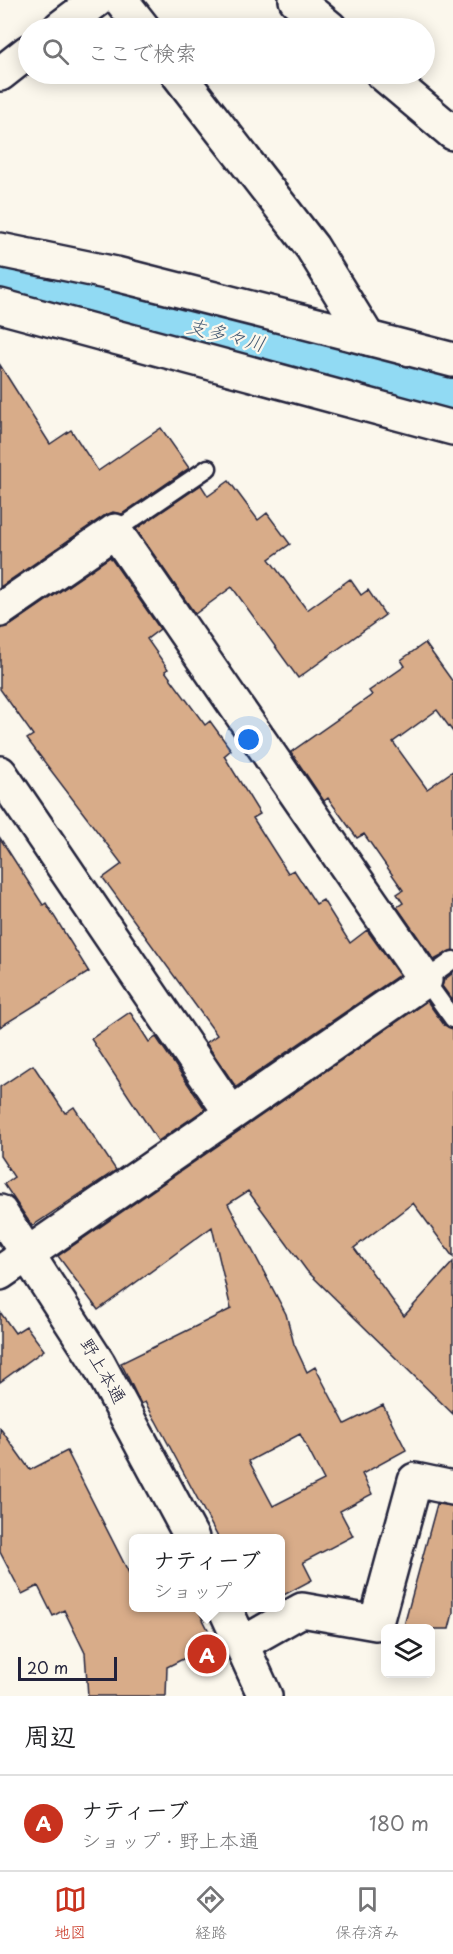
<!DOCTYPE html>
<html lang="ja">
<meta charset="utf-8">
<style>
body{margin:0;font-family:"Playpen Sans","Klee One",sans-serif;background:#f6f6f6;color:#202124}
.controls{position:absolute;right:18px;bottom:18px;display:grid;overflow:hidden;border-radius:9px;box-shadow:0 3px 15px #0003}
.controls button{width:54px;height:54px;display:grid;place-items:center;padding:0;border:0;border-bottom:2px solid #e0e0e0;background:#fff;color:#202124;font:30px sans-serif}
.scale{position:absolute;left:18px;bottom:15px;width:99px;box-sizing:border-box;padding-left:6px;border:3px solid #22223b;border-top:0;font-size:16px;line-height:21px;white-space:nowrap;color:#22223b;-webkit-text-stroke:4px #fbf7ec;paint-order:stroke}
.you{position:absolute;left:249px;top:740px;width:21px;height:21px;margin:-15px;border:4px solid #fff;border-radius:50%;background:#1a73e8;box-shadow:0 0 0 9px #1a73e833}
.badge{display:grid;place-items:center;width:39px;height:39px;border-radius:50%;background:#c8321e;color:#fff;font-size:20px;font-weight:700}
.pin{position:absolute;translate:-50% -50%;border:3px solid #fff;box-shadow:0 2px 6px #0006}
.popup{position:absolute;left:129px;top:1534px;width:156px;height:78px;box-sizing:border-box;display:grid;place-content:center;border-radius:9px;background:#fff;filter:drop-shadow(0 2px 4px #0005);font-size:20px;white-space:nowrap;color:#757577}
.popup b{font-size:22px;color:#202124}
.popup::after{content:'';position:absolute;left:50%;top:100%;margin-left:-12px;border:12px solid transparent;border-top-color:#fff}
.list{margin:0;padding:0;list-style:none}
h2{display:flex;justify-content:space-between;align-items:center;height:78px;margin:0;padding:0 24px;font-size:26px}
h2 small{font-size:20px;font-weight:400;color:#757577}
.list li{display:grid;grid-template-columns:39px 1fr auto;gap:18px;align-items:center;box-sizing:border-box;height:96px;padding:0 24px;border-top:2px solid #e0e0e0}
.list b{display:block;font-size:22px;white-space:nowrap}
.list p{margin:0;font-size:20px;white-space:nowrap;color:#757577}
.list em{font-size:20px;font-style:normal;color:#757577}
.icon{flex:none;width:33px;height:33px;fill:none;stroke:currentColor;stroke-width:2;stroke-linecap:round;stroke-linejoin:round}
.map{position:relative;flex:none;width:453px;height:1696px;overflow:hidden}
.search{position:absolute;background:#fff;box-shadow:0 3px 15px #0003;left:18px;right:18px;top:18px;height:66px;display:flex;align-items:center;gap:15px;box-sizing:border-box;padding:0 21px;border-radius:33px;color:#757577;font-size:22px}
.sheet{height:174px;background:#fff}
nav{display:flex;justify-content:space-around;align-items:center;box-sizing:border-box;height:84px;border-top:2px solid #e0e0e0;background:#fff;font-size:16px;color:#757577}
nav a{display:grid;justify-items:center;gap:3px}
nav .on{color:#c8321e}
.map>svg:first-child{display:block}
</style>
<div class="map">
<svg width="453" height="1696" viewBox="0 0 453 1696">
<rect width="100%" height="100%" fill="#fbf7ec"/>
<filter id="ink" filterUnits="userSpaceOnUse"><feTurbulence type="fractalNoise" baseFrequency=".0167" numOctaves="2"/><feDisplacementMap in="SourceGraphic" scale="12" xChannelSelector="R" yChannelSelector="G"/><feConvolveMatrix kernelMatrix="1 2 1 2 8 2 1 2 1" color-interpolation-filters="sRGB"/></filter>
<g filter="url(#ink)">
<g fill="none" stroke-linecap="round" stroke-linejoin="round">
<!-- river -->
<path stroke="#91daf3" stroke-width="60" d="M0 278 453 393"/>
</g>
<!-- building -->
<path fill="#d8ac89" stroke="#22223b" stroke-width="1.5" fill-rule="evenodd" d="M0 365 50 444 71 430 98 471 161 428 189 468 122 514 113 512 104 516 0 587Z
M229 481 258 520 267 513 290 544 269 559 307 610 350 579 361 595 368 590 385 615 298 678 232 587 195 614 136 529 201 485 208 496Z
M110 557 160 629 147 639 168 669 165 671 205 725 210 721 231 750 224 756 260 814 253 818 288 873 294 870 316 904 323 900 350 943 367 930 399 975 236 1087 206 1043 217 1035 103 878 122 864 27 739 33 735 0 689V628L11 625Z
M425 643 453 682V732L437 710 393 742 427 789 453 771V950L434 960 397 907 403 903 397 894 403 890 364 834 357 838 328 798 324 801 291 752 372 695 369 691 405 666 401 660Z
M0 838 43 905 46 903 89 972 0 1027Z
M453 973V1001L442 986 444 980Z
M427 1001 444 1025 453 1029V1257L413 1203 354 1248 404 1316 453 1262V1414L307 1271 248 1191 228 1204 286 1314 294 1344 307 1372 315 1367 345 1424 383 1405 406 1450 362 1474 372 1494 340 1511 353 1536 303 1562 312 1580 280 1597V1539H219L156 1421 145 1402 141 1404 121 1363 231 1309 212 1227 98 1310 58 1256ZM300 1434 324 1480 273 1506 249 1461Z
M130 1012 149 1042 156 1037 205 1109 158 1141 91 1039Z
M33 1065 65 1113 74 1107 116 1170 32 1226 4 1184 14 1177 0 1156V1087Z
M0 1312 15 1333 26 1326 44 1350 0 1382Z
M0 1428 30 1470 67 1451 134 1583V1608H197L215 1643 167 1667 166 1696H88L85 1653 64 1610 53 1616 38 1586 22 1594 0 1552Z
M437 1504 453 1506V1613L449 1629H403Z"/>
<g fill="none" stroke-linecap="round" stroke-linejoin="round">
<!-- lane casing -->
<g stroke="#22223b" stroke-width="21">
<path id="lane" d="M115 531 208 468
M453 960 425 980 453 1019"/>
</g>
<!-- street casing -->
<g stroke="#22223b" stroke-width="38">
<path id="street" d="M296 0 330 28
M60 28 97 0
M0 74 28 52
M383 74 453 133
M0 250 116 274 368 338
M0 306 453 428
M0 610 115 531 425 980 0 1273
M0 773 231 1113
M242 1644 302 1610 376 1623 415 1480 453 1488"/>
</g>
<!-- secondary casing -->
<g stroke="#22223b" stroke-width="38">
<path id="secondary" d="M121 0 143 28
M178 74 312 247 368 338 453 360
M0 1212 98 1363 192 1538
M225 1608 265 1696"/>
</g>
<!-- lane -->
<use href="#lane" stroke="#fbf7ec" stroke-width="16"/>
<!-- street -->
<use href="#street" stroke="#fbf7ec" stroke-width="33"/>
<!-- secondary -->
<use href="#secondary" stroke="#fbf7ec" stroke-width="33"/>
</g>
</g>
<g text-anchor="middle" stroke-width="4.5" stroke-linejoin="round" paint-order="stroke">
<!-- street labels -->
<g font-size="18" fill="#22223b" stroke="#fbf7ec">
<text transform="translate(103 1371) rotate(60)" y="6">野上本通</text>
</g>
<!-- water labels -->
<g font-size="20" font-style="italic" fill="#435972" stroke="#fbf7ec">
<text transform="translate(226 335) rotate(14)" y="7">支多々川</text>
</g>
</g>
</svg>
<div class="controls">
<button><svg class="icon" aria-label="layers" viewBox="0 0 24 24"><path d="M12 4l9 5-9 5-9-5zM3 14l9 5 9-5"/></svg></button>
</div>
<div class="scale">20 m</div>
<div class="you"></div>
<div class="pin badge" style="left:207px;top:1654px">A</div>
<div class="popup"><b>ナティーブ</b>ショップ</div>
<div class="search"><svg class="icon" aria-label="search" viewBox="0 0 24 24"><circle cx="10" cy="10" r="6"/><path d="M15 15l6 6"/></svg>ここで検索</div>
</div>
<section class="sheet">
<h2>周辺<small></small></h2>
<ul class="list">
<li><span class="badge">A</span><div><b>ナティーブ</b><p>ショップ · 野上本通</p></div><em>180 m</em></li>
</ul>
</section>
<nav>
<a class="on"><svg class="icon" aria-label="map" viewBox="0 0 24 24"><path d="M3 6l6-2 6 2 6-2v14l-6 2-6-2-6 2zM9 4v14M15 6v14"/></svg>地図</a>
<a><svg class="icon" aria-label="directions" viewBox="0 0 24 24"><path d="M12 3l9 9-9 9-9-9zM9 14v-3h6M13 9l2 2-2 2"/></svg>経路</a>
<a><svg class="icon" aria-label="saved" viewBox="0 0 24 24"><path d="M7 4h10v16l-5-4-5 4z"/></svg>保存済み</a>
</nav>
